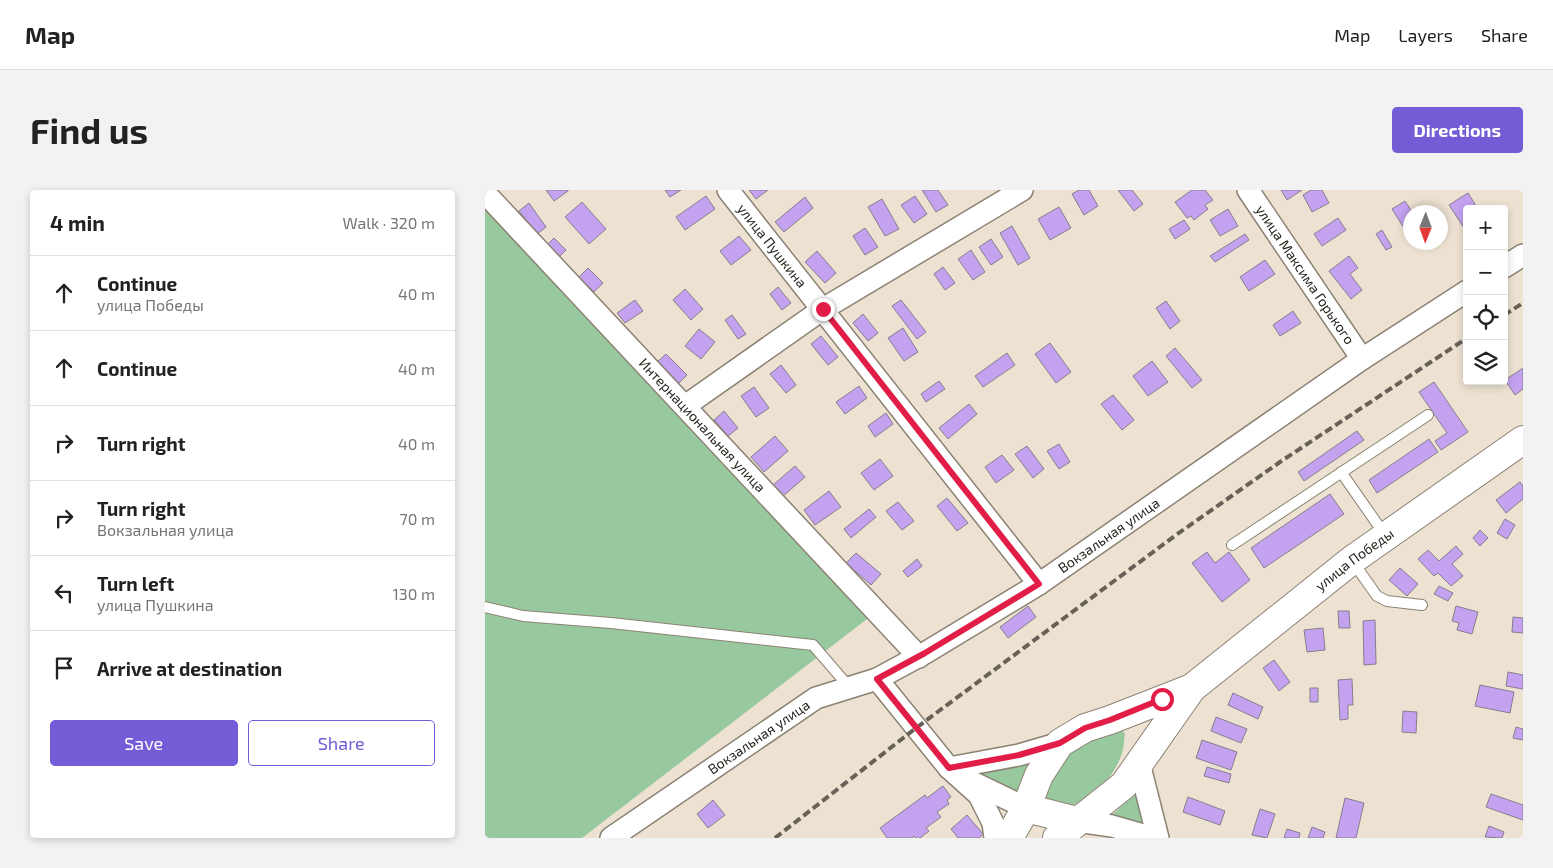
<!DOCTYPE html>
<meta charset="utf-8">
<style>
body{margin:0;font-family:"Exo 2",sans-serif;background:#f2f2f2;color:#222}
.controls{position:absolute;right:15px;top:15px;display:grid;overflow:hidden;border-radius:5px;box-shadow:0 2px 8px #0003}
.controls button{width:45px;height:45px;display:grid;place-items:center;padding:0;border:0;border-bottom:1px solid #e0e0e0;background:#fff;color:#222;font:25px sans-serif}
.compass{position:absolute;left:918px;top:15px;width:45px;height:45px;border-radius:50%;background:#fff;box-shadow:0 2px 8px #0003;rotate:181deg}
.stop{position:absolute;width:15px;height:15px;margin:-11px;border:4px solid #e11d48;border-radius:50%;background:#fff}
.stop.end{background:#e11d48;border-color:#fff;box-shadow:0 1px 5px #0008}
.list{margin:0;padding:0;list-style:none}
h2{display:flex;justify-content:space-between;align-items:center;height:65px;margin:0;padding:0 20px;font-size:21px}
h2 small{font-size:16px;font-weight:400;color:#767676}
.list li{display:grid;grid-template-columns:32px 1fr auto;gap:15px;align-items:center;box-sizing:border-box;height:75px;padding:0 20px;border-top:1px solid #e0e0e0}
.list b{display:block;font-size:19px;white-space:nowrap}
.list p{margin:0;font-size:16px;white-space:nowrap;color:#767676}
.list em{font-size:16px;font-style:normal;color:#767676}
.actions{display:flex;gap:10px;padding:15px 20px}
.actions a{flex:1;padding:11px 0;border:1px solid #735cd6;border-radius:5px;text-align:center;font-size:18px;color:#735cd6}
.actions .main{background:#735cd6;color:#fff}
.icon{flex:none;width:28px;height:28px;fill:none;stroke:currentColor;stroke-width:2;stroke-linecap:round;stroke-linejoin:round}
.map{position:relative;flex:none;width:1038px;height:648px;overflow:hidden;border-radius:5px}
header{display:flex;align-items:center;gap:30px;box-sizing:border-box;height:70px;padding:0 25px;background:#fff;border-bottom:1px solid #e0e0e0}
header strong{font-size:24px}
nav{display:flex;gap:28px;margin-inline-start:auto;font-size:18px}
.intro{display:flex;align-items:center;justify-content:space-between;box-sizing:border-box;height:120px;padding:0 30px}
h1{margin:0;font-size:35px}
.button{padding:12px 22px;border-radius:5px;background:#735cd6;color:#fff;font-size:18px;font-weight:700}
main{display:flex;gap:30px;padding:0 30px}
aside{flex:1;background:#fff;border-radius:5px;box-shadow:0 2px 8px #0003}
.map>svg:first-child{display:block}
</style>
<header>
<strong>Map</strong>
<nav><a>Map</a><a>Layers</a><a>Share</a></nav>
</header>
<div class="intro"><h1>Find us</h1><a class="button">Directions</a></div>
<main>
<aside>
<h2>4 min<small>Walk · 320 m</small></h2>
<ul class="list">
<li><svg class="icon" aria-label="ahead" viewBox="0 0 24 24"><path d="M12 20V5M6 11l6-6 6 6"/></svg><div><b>Continue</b><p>улица Победы</p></div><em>40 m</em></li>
<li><svg class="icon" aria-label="ahead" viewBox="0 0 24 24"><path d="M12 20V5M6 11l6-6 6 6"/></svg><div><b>Continue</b></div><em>40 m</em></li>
<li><svg class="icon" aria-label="right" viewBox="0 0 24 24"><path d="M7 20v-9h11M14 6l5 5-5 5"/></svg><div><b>Turn right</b></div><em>40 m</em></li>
<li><svg class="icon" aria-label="right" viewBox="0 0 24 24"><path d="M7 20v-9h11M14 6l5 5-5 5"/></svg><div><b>Turn right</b><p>Вокзальная улица</p></div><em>70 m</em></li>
<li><svg class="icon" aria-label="left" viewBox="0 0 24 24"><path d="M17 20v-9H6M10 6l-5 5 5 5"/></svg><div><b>Turn left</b><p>улица Пушкина</p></div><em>130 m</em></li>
<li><svg class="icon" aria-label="arrive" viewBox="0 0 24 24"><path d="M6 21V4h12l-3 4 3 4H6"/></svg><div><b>Arrive at destination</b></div></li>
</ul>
<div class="actions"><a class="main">Save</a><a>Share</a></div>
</aside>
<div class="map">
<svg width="1038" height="648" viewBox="0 0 1038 648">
<rect width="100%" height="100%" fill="#ede2d2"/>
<!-- green -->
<path fill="#98c99e" d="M0 12 386 426 97 648H0Z
M635 538 640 544C639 550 639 557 637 563 629 589 601 620 572 616 567 615 562 611 558 608L577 562Z
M545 573 533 608 478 580Z
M651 603 664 641 627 625Z"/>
<!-- building -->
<path fill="#c4a2f0" stroke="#847e8d" d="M61 0H83V1L69 11Z
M180 0H196L185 7Z
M264 0H283L271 9Z
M437 0H453L463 15 451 22Z
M594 0H604L613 16 599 25 587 4Z
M633 0H647L658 14 649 21Z
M707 0H720L728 10 720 15 723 19 709 30 706 26 702 28 690 12Z
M796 0H817L802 10Z
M826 0H837L844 13 827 22 818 5Z
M983 3 993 19H982L981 41 964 15Z
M221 6 230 19 200 40 191 27Z
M430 6 442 24 429 33 416 15Z
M320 7 328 18 299 42 290 32Z
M397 9 414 39 400 46 383 17Z
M920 11 927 22 926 41 922 43 907 19Z
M97 12 121 39 104 54 80 27Z
M44 13 61 37 52 44 34 21Z
M574 17 586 38 565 50 553 29Z
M743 19 753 36 735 46 725 30Z
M853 28 861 40 837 56 829 44Z
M699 30 705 39 690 49 684 39Z
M527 36 545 68 533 75 515 43Z
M380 38 393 57 380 65 368 46Z
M897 40 907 57 901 60 891 44Z
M760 44 764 50 730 72 725 66Z
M254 46 266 60 246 75 235 61Z
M69 48 81 60 70 71 58 59Z
M506 49 518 67 506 75 494 57Z
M486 60 500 82 488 90 473 69Z
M332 61 351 83 340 93 320 72Z
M864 66 873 78 865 84 877 100 866 109 844 81Z
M780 70 790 84 764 101 755 87Z
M458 77 470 93 460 100 449 84Z
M103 78 118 93 109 102 94 87Z
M293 97 306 113 297 120 285 104Z
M200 99 218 119 206 130 188 110Z
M150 110 158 121 140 133 132 123Z
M416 110 441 142 432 149 407 116Z
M681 111 695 131 685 139 671 118Z
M808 121 816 133 795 146 788 135Z
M378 124 393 143 383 151 368 133Z
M247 125 261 144 253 149 240 130Z
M418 138 433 162 419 171 403 148Z
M214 139 230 152 216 169 200 156Z
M336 146 353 167 343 175 326 154Z
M565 153 586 182 571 193 550 164Z
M690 158 717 190 707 198 681 166Z
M522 163 530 175 498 197 490 186Z
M181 164 202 185 192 195 171 173Z
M667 171 683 192 663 206 648 186Z
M296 175 311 195 301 203 285 184Z
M1038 178V199L1030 205 1020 190Z
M454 191 460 199 441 212 436 204Z
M949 192 983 242 956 260 950 251 962 243 934 202Z
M374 196 382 208 360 224 351 212Z
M269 197 284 218 271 227 256 206Z
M628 205 649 230 637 240 616 214Z
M484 214 492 224 463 249 454 238Z
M239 221 253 238 243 246 229 230Z
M401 223 408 234 390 247 383 236Z
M872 241 879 250 819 291 813 282Z
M290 246 303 261 279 282 266 267Z
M944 249 953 262 892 303 884 290Z
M574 254 585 272 574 279 562 261Z
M542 256 559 279 548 288 530 264Z
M517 265 529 280 511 293 500 277Z
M395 269 408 286 389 300 376 283Z
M310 276 320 287 297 307 287 296Z
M1035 292 1038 296V309L1021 323 1011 310Z
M344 301 356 317 330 335 319 320Z
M845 304 859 324 779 378 766 358Z
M462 308 483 333 472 341 452 316Z
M413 312 429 331 417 340 401 321Z
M384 319 391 327 366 348 359 339Z
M1020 329 1030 335 1022 349 1012 343Z
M995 340 1003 348 995 356 988 348Z
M971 356 978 364 967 374 978 386 966 396 953 383 949 386 933 369 943 360 954 371Z
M722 362 730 373 744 362 765 390 737 412 707 373Z
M371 363 396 384 386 395 361 373Z
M432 369 437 376 423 387 418 381Z
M915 378 933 394 922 406 904 390Z
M954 396 968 403 963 411 949 404Z
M543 416 551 427 523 448 515 437Z
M971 416 993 422 987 444 972 440 974 433 967 431Z
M853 421H864L865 438H854Z
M1028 427 1038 428V443L1027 442Z
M890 430 891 474 879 475 878 431Z
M838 438 840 460 822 462 819 440Z
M789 470 805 492 794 501 778 478Z
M1023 482 1038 485V499L1021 496Z
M867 489 868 515H863V529L855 530 853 490Z
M995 495 1029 502 1025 523 990 516Z
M825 498H833V512H825Z
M748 503 778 517 773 529 743 515Z
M918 521 932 522 931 543 917 542Z
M731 527 762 539 756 553 726 541Z
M1031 537 1038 539V550L1028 548Z
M717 550 752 562 746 580 711 568Z
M722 577 746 584 744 593 719 586Z
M458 596 466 607 462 610 464 614 452 622 456 627 441 638 444 641 435 648H431L429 646 427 648H402L395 638 440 605 442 608Z
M1006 604 1038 615V630L1001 617Z
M703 607 740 621 735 635 698 622Z
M860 608 879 613 871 648H851Z
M228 610 240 625 223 638 212 624Z
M775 619 790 624 782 648 767 645Z
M482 625 498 644 494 648H473L466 639Z
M1004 636 1019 642 1017 648 1000 647Z
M827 637 840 642 838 648H823Z
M802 639 815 643 814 648H799Z"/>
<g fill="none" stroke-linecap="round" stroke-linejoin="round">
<!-- lane casing -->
<g stroke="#8c8274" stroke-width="12">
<path id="lane" d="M856 282 900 345
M747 355 943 225
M868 372 892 406 902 411 937 415
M0 417 38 426 126 433 328 455 365 498"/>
</g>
<!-- street casing -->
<g stroke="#8c8274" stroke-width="24">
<g id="street">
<path id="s1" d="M243 0 554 394"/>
<path id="s2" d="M763 0 877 169"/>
<path id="s3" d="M0 3 434 467"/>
<path d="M1019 77 1038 65"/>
<path d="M200 216 338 119 537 0"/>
<path d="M392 489 464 578 494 605 508 633 510 648"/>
<path d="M654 573 673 648"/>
<path d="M464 578 534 565 575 553"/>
<path d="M485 591 541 618"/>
<path d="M592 631 627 636 669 648"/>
<path id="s4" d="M126 648 331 508 392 489 440 463 554 394 877 169 982 101"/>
</g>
</g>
<!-- secondary casing -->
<g stroke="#8c8274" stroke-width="30">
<g id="secondary">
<path d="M541 618 592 631"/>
<path d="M524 648 541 618 554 585 575 553 600 538 625 530 707 498"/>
<path id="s5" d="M572 648 639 595 707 498 867 370 1038 250"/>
</g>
</g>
<!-- lane -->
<use href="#lane" stroke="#fff" stroke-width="10"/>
<!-- street -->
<use href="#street" stroke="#fff" stroke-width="21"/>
<!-- secondary -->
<use href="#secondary" stroke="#fff" stroke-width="28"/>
<!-- rail -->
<path stroke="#676158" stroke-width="4" stroke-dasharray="8 4" stroke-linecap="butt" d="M1019 125 1038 113
M290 648 431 538 691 345 795 272 982 148"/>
</g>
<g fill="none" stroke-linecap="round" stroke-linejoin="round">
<!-- route -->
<path stroke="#e11d48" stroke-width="6" d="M338 119 554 394 440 463 392 489 464 578 534 565 575 553 600 538 625 530 677 509"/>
</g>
<g text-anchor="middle" stroke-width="4" stroke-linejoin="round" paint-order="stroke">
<!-- street labels -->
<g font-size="14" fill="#27231d" stroke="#ede2d2">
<text dy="5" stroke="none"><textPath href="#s1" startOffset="71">улица Пушкина</textPath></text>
<text dy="5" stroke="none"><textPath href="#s2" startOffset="102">улица Максима Горького</textPath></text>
<text dy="5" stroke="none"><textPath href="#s3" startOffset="318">Интернациональная улица</textPath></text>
<text dy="5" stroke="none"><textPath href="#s4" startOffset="585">Вокзальная улица</textPath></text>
<text dy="5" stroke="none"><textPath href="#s5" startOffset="411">улица Победы</textPath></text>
<text dy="5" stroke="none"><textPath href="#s4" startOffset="179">Вокзальная улица</textPath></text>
</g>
</g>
</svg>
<div class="controls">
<button>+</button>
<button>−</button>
<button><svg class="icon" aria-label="locate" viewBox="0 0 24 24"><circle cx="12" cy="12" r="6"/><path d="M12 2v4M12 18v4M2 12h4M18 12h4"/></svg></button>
<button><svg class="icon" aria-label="layers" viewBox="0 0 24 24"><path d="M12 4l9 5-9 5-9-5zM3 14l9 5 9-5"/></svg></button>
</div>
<svg class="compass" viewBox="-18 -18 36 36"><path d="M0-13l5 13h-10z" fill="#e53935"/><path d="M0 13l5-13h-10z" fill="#767676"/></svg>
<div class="stop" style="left:677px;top:509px"></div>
<div class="stop end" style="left:338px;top:119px"></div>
</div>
</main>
